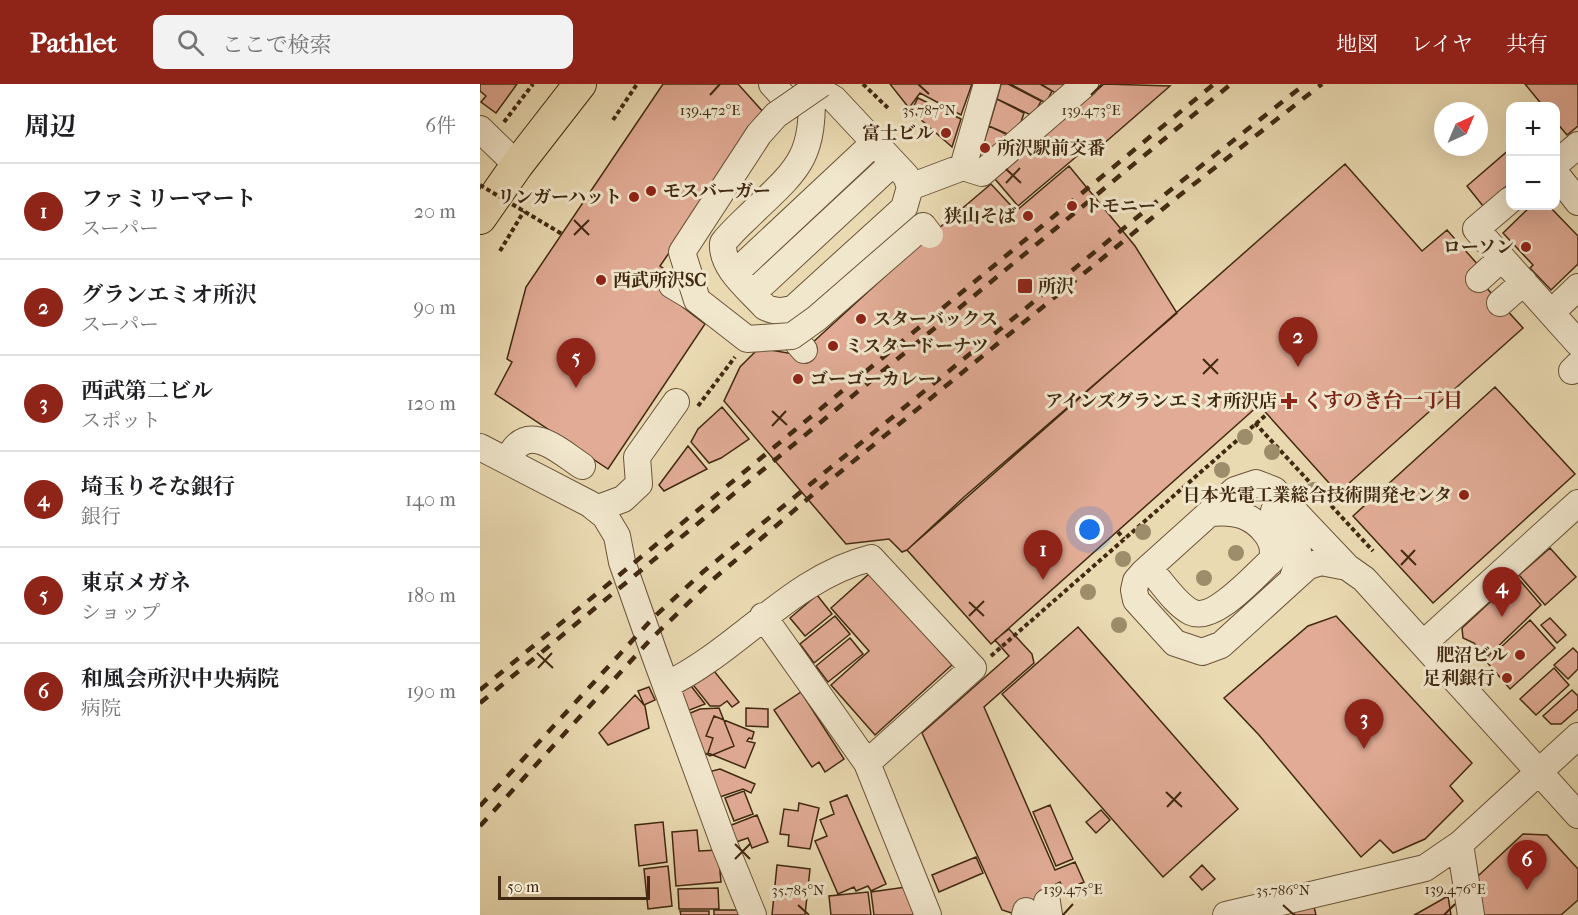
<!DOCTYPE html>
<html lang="ja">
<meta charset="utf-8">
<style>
body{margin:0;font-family:"IM FELL French Canon","Noto Serif JP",serif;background:#f2f2f2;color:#202124}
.controls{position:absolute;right:18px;top:18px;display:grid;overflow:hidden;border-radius:12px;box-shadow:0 6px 24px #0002}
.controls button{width:54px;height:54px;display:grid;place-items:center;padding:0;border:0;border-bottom:2px solid #e0e0e0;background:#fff;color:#202124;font:30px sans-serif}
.compass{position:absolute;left:954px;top:18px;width:54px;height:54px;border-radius:50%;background:#fff;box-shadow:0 6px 24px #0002;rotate:44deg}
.scale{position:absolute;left:18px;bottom:15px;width:152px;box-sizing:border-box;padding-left:6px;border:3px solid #412911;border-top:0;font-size:16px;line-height:21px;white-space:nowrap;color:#412911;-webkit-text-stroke:4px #f1e7cd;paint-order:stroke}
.you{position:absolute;left:610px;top:446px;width:21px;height:21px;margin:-15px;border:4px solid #fff;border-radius:50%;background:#1a73e8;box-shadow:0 0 0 9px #1a73e833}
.badge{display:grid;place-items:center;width:39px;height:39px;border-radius:50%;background:#8f2418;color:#fff;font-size:20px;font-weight:700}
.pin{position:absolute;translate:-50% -50px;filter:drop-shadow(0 2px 3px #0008)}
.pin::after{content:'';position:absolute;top:32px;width:21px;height:18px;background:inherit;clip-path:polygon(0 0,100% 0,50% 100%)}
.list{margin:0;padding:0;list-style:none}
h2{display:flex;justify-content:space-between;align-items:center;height:78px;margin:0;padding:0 24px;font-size:26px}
h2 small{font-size:20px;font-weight:400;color:#757577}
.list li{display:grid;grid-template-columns:39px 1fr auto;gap:18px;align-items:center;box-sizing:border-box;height:96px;padding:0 24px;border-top:2px solid #e0e0e0}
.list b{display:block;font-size:22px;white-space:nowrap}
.list p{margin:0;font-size:20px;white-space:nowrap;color:#757577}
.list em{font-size:20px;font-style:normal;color:#757577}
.icon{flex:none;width:33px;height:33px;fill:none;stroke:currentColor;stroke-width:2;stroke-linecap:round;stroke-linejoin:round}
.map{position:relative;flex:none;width:1098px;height:831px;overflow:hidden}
header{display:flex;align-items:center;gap:36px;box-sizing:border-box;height:84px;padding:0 30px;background:#8f2418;color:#fff}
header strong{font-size:28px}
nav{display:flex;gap:33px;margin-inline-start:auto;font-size:21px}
.search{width:420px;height:54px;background:#f2f2f2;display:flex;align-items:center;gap:15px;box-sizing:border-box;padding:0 21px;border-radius:12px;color:#757577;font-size:22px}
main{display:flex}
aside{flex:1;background:#fff}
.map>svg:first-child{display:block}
</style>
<header>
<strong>Pathlet</strong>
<div class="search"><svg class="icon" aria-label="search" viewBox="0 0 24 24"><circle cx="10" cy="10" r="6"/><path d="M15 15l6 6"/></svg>ここで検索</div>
<nav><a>地図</a><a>レイヤ</a><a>共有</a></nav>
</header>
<main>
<aside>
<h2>周辺<small>6件</small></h2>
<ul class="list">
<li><span class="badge">1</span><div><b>ファミリーマート</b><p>スーパー</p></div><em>20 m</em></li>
<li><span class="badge">2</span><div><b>グランエミオ所沢</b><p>スーパー</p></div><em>90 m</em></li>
<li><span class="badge">3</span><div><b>西武第二ビル</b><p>スポット</p></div><em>120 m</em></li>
<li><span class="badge">4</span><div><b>埼玉りそな銀行</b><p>銀行</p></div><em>140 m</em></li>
<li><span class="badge">5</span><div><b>東京メガネ</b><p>ショップ</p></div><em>180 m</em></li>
<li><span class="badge">6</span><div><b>和風会所沢中央病院</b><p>病院</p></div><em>190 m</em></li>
</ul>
</aside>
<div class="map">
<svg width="1098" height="831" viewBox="0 0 1098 831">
<rect width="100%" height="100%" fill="#eadab2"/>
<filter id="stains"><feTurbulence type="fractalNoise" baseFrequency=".00333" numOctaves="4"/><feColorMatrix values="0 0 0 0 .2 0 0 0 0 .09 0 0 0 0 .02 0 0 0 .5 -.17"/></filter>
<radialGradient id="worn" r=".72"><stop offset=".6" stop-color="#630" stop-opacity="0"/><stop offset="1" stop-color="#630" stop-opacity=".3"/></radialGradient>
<!-- building -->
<path fill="#e1ab95" stroke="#412911" stroke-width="1.5" d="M0 0H37L16 29 1 18 6 12 0 7Z
M183 0H258L285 30 180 182 192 190 191 214 225 240 128 385 15 310 32 278 27 275 46 203Z
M410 0H492L481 31 440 9 429 24Z
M521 0H528L561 17 553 32 517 15Z
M530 0H560L572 7 566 19Z
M561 0H585L577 10Z
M624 0 690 2 621 62 616 56 538 122 515 95Z
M1045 0H1098V42L1087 51 1076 38V22H1063Z
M438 14 481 35 472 63 431 27Z
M517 15 544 29 538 47 532 52 509 42Z
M509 42 528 51 508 68 502 64Z
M1030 65V99L1003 122 987 102Z
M865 80 942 167 967 146 1000 183 993 189 1043 244 858 409 779 321 511 560 427 466Z
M589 82 655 162 697 229 484 413 427 466 422 468 409 455 366 460 244 317 260 283 279 264 319 271 439 161 511 100 536 127Z
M1051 122H1069L1098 152V180L1071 206 1050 184 1053 181 1023 149Z
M1015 303 1095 390 953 519 873 432Z
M242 323 269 355 241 374 229 379 211 358 218 345Z
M208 362 227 385 184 407 179 401Z
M1070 464 1096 493 1065 521 1039 491Z
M390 489 472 581 395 651 351 601 389 567 351 524Z
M1037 493 1061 521 1007 573 994 559 983 554 982 544Z
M337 511 352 530 325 552 310 534Z
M355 532 370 550 334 579 320 560Z
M856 532 992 679 970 702 983 717 945 755 913 769 900 756 881 773 779 651 744 614 828 542Z
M1070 534 1086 551 1077 559 1061 541Z
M1050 536 1075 564 1030 605 1006 577Z
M598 543 758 725 683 793 522 610Z
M529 545 552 570 554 579 504 623 575 786 595 778 604 798 584 807 580 798 576 800 581 812 538 831 522 826 442 649 529 572 515 556Z
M370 554 383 570 348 598 336 582Z
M1093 564 1098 569V585L1088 595 1074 581Z
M230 582 259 618 252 623 247 617 240 622H230L210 597Z
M1074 584 1089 601 1056 631 1040 615Z
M208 598 225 620 207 627 199 606Z
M169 603 175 616 164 621 158 607Z
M1092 606 1098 612V625L1081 640H1071L1063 632Z
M321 608 364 675 345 688 339 678 332 683 294 626Z
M155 611 165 622 169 644 128 661 119 649Z
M239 624 254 662 230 672 223 668 208 630 220 625Z
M266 624 288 625V643L266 642Z
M234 632 274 648 272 655 269 654 267 657 275 659 265 684 228 669 233 654 226 652Z
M240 685 275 700 271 709 263 705 237 714 228 688Z
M264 707 273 730 254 737 245 714Z
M367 711 406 800 391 807 388 802 376 807 374 803 358 810 335 757 347 752 340 736 354 730 350 718Z
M319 719 339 724 330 765 308 762 309 751 300 750 304 725 318 727Z
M570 721 593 775 576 782 553 728Z
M621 726 630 736 616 749 606 738Z
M277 731 288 758 272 764 268 754 256 758 249 742Z
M183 738 187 778 159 782 155 741Z
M217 746 219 767 238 766 241 798 196 802 192 748Z
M1043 750 1067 751 1098 785V816L1081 831H1003L998 792Z
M496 773 503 789 459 808 452 791Z
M297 781 330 785 325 831H292Z
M722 781 735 795 722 806 710 793Z
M188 782 192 822 168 825 164 785Z
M426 803 441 831H394L391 808Z
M238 804 239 825H199L198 805Z
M388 808 391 831H351L349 812Z
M968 812 971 831H934L938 829Z
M834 823 836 831H815L813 828Z
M234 826H261L262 831H234Z
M200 827H229V831H201Z"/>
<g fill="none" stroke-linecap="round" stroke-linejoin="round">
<!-- minor casing -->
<g stroke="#6b5539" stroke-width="28">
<path id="minor" d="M292 0 311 21
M329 0 354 15 426 92 430 103 424 124 314 224C303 228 296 228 285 223 269 205 241 184 243 159 252 147 264 137 275 126 323 81 333 71 332 3
M0 45 37 81
M1076 80 1098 61
M483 83 507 0
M1076 90 1098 118
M430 103 483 83 502 89 605 0
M1030 116 996 145 1098 259
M255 189 395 58
M999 195 1022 174
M192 201 217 216
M273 209 413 79
M1020 219 1044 198
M1071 229 1098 203
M312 252 324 266
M1092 287 1098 281
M0 363 110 420 125 432 137 452 142 478 174 569 244 760 273 831
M27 377C30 372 33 365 38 361 57 344 86 372 102 382
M116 425 143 415 159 400 157 373 196 318
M794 427C817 451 825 464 812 496
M867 483 841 478 828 482 741 561 722 568 695 559 656 516 654 506 656 497 663 489 755 406 776 399 794 406 867 483 884 495 1098 731
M669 484C681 497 695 520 711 528 734 539 775 491 791 477 799 459 781 439 764 432 754 428 741 428 730 429
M283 532 387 679 448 831
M943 560 1098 419
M186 601C258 567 311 494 391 474L493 584 387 679
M980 760 991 831
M567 818 569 831
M545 831 546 827
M746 831 945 784 980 760 1098 652"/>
</g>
<!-- major casing -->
<g stroke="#412911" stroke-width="34">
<path id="major" d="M0 134 37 81 100 0"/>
</g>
<!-- path -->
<path stroke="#412911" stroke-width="4" stroke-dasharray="4.5 3" stroke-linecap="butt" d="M383 0 409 25
M133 36 157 0
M24 38 53 0
M20 167 44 127
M218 322 255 273
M775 339 893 467
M638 448 644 455
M511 572 787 330"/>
<!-- minor -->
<use href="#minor" stroke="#f1e7cd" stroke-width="26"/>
<!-- major -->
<use href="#major" stroke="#eadab2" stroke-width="32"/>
<!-- rail -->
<path stroke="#412911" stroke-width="4.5" stroke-dasharray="10 10" stroke-linecap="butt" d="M0 606 734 0
M0 619 751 0
M0 722 174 533 224 487 693 104 825 0
M0 742 170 556 230 498 337 407 700 111 842 0"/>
<!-- minor-bridge casing -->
<g stroke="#6b5539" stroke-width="28" stroke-linecap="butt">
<path id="minor-bridge" d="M341 0 296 31 279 50 202 168 217 216 267 255 312 252 337 234 443 142 450 151"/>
</g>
<!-- path-bridge -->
<path stroke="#412911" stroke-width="4" stroke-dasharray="4.5 3" stroke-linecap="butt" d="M0 101 82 150"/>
<!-- minor-bridge -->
<use href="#minor-bridge" stroke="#f1e7cd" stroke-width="26"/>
</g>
<!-- trees -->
<g fill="#9e8d6a">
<circle cx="765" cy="353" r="8"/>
<circle cx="792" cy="368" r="8"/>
<circle cx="742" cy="386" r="8"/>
<circle cx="834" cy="406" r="8"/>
<circle cx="663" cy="448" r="8"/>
<circle cx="756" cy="469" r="8"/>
<circle cx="643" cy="475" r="8"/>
<circle cx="724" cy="494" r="8"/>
<circle cx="608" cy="508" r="8"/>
<circle cx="639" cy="541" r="8"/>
</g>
<!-- ticks -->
<path fill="none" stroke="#412911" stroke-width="2" d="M438 0 449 10M230 11 240 0M611 11 622 0M526 85 541 99M526 99 540 84M94 136 109 151M94 151 109 136M723 275 738 290M723 290 738 275M292 327 307 341M292 342 306 327M921 466 936 481M921 481 935 466M489 518 504 532M489 532 504 517M57 569 73 584M58 584 72 569M686 708 702 723M687 723 701 708M255 760 270 775M255 775 270 760M318 821 329 831M803 821 814 831M583 831 593 820M964 831 975 820"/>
<!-- markers -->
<g fill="#8f2418" stroke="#f1e7cd" stroke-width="2">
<circle cx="466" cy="49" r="6"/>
<circle cx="505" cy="64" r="6"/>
<circle cx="171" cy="107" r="6"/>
<circle cx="154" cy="113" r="6"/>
<circle cx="592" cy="122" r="6"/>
<circle cx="548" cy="132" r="6"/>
<circle cx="1046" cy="163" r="6"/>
<circle cx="121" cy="196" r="6"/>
<rect x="537" y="194" width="16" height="16" rx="3"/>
<circle cx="381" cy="235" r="6"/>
<circle cx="353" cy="262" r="6"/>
<circle cx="318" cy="295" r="6"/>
<path d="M806 308h6v6h6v6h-6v6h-6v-6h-6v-6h6z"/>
<circle cx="984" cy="411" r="6"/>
<circle cx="1040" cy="571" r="6"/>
<circle cx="1027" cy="594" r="6"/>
</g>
<g text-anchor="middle" stroke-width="6" stroke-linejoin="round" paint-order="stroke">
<!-- poi labels -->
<g font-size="18" font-weight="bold" fill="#412911" stroke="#f1e7cd" text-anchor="end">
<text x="454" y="55">富士ビル</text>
<text x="517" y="70" text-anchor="start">所沢駅前交番</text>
<text x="183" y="113" text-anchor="start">モスバーガー</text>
<text x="142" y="119">リンガーハット</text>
<text x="604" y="128" text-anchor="start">トモニー</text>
<text x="536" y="138">狭山そば</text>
<text x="1034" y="169">ローソン</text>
<text x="133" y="202" text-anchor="start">西武所沢SC</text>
<text x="558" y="208" text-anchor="start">所沢</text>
<text x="393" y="241" text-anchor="start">スターバックス</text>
<text x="365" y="268" text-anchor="start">ミスタードーナツ</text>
<text x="330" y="301" text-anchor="start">ゴーゴーカレー</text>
<text x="797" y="323">アインズグランエミオ所沢店</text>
<text x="972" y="417">日本光電工業総合技術開発センタ</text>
<text x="1028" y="577">肥沼ビル</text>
<text x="1015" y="600">足利銀行</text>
</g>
<!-- neighbourhood labels -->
<g font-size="20" font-weight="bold" fill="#7a1f14" stroke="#f1e7cd">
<text x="903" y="323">くすのき台一丁目</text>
</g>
</g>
<g font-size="15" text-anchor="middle" fill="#412911" stroke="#f1e7cd" stroke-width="6" stroke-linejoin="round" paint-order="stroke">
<text x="449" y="31">35.787°N</text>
<text x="230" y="31">139.472°E</text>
<text x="611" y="31">139.473°E</text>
<text x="593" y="810">139.475°E</text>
<text x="975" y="810">139.476°E</text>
<text x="318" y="811">35.785°N</text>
<text x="803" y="811">35.786°N</text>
</g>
<rect width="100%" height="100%" filter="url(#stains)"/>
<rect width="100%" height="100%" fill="url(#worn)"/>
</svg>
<div class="controls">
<button>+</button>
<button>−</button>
</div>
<svg class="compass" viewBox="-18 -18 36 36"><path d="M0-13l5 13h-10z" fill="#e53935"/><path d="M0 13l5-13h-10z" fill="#757577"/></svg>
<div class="scale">50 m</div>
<div class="you"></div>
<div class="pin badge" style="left:563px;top:496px">1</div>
<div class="pin badge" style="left:818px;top:283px">2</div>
<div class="pin badge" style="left:884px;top:665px">3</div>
<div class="pin badge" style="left:1022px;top:533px">4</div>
<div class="pin badge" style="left:96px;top:304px">5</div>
<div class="pin badge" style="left:1047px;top:806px">6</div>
</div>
</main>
